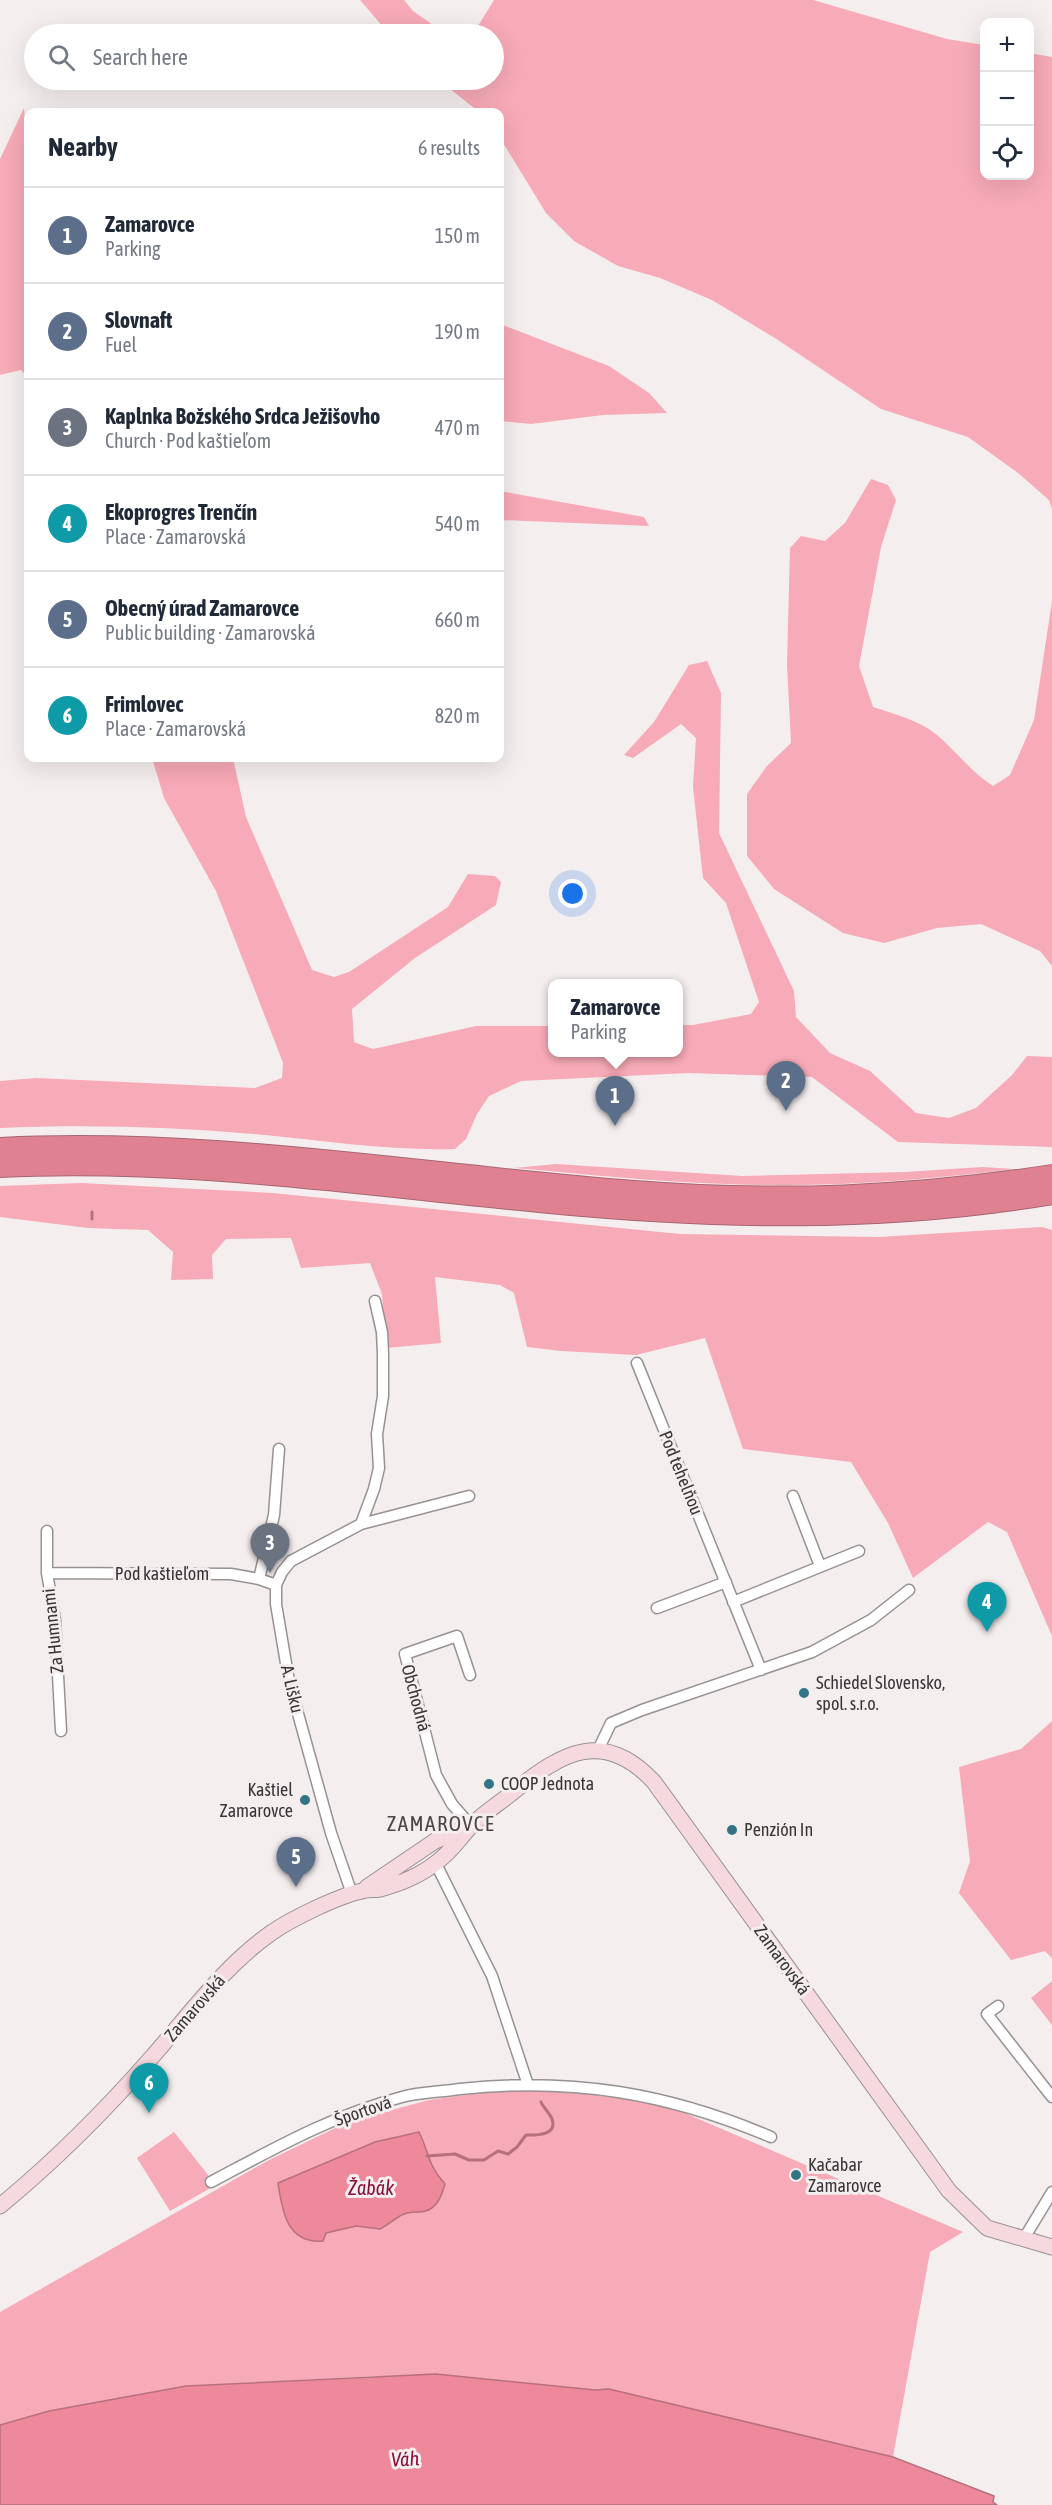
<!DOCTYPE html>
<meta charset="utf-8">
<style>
body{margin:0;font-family:"Asap Condensed",sans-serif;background:#f6f6f7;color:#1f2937}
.controls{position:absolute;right:18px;top:18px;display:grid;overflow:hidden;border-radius:12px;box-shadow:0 6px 24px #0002}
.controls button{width:54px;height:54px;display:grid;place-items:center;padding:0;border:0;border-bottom:2px solid #e0e1e3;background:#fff;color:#1f2937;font:30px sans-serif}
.you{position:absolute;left:573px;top:894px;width:21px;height:21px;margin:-15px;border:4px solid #fff;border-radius:50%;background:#1a73e8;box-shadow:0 0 0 9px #1a73e833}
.badge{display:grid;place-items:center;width:39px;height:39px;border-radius:50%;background:#0b8043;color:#fff;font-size:20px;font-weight:700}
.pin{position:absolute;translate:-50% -50px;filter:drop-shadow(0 2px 3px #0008)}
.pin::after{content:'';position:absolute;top:32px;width:21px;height:18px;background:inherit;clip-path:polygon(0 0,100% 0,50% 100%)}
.popup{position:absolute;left:548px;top:979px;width:135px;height:78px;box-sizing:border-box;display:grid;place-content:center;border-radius:12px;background:#fff;filter:drop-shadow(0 2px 4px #0005);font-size:20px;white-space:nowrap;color:#747a83}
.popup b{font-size:22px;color:#1f2937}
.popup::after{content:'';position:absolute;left:50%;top:100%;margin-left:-12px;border:12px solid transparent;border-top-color:#fff}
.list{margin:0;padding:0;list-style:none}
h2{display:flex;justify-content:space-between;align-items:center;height:78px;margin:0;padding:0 24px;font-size:26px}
h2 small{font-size:20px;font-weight:400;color:#747a83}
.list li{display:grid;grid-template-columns:39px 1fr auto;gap:18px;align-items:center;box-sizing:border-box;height:96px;padding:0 24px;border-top:2px solid #e0e1e3}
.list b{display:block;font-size:22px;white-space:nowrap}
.list p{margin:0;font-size:20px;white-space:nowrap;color:#747a83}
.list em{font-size:20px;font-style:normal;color:#747a83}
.icon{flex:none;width:33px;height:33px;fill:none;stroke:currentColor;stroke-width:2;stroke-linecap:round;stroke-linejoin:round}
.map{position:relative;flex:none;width:1052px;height:2505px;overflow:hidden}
.search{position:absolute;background:#fff;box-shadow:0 6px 24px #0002;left:24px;top:24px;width:480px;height:66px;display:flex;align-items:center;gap:15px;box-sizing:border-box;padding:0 21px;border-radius:33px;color:#747a83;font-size:22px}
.panel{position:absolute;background:#fff;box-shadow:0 6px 24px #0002;left:24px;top:108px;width:480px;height:654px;border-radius:12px}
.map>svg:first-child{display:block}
</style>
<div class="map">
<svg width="1052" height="2505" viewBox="0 0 1052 2505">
<rect width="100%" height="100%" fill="#f5eeef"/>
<!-- green -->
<path fill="#f7aab7" d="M360 0H404L413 11 446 34H389Z
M494 0H813L947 39 984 45V176H1030V53L1052 57V509L1049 500 1018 473 968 437 881 409 778 340 712 300 660 278 618 266 574 241 546 213 500 138V112H479L439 80H494V34H473Z
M24 108 28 157V378L21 370 0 375V159Z
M500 324 609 366 649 393 667 413 603 415 531 424 500 421Z
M871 479 888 485 896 500 881 547 859 666 873 707C894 714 919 720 937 735 957 752 971 772 993 786L1010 775 1034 720 1052 601V966L1040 951 981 924 937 928 884 943 843 933 774 889 747 856V794L767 766 791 743 787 665 790 548 801 536 825 541 845 523Z
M500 491 644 517 649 526 500 520Z
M707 661 721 693 719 833 794 991 796 1017 830 1053 870 1071 916 1113 949 1118 976 1108 1012 1075 1027 1056 1052 1057V1147L898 1142 812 1077 689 1073 521 1081 489 1096 477 1114 466 1139 455 1149C391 1151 328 1141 265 1135 177 1127 88 1124 0 1128V1081L36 1078 255 1088 282 1078 283 1063 275 1042 216 891 164 798 152 758H233L246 817 312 970 334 977 349 972 448 907 468 874 495 876 501 882 496 905 415 958 352 1009 354 1042 373 1049 476 1026H552V1052H678V1025H693L751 1014 759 1002 726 903 703 878 693 787 696 738 681 724 633 758 624 755 654 722 689 665Z
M556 1164 742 1176 905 1172 982 1167 1014 1169C919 1181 823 1188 727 1184 656 1182 585 1174 514 1168Z
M81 1183 273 1193 680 1234 878 1237 1042 1227 1052 1230V1636L1007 1532 988 1522 913 1578 888 1523 851 1462 743 1449 705 1338 636 1355 561 1351 527 1347 514 1293 500 1285 435 1277 441 1343 386 1348 382 1294 370 1263 301 1268 291 1238 226 1239 212 1255 213 1279 171 1280 173 1252 148 1230 88 1228 0 1217V1186Z
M1052 1721V1958L1045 1951 1011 1960 959 1893 970 1861 959 1767 1021 1749Z
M1052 1981V2025L1031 1998Z
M557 2085 654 2100 963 2232 930 2252 893 2457 609 2389 595 2390 470 2377 376 2376 186 2386 49 2411 0 2425V2312L269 2160 350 2121 429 2100 502 2090Z
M174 2132 216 2185 170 2211 137 2158Z"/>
<!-- water -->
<path fill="#ee899c" stroke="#b7707d" stroke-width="1.5" d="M419 2132C429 2152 428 2166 445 2184 441 2198 436 2212 418 2212 412 2212 406 2212 400 2216 393 2220 388 2225 380 2229L356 2226 326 2233 323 2241C287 2244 282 2211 278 2183L375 2142Z
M436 2374 595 2390 609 2389 893 2457 994 2496 993 2502 997 2505H0V2425L49 2411 186 2386Z"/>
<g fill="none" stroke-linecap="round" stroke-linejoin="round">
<!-- stream -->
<path stroke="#b7707d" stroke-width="3" d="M92 1212V1219
M427 2156 455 2154 469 2160H484L498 2151 508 2154 517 2147 526 2135C535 2135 558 2136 552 2119 550 2113 544 2109 541 2102"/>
<!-- minor casing -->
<g stroke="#979192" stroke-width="13">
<path id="minor" d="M637 1363 761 1670
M793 1496 820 1566
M361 1524 374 1489 379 1468 377 1434 383 1396V1354L382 1332 375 1301
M47 1531V1573L55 1620 61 1731
M47 1573 231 1574 259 1579 276 1585
M259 1579 274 1515 279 1449
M733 1602 859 1551
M657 1608 726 1582
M470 1675 457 1636 405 1654 436 1775 452 1804 471 1826
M598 1750 611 1723 642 1710 812 1652 871 1620 909 1590
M436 1864 492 1976 528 2085
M352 1894 331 1833 289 1681 276 1604V1585L282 1572 291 1561 361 1524 469 1496
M998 2006 987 2014 1052 2097
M211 2182C273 2149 333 2115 402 2097 420 2092 441 2092 460 2089 571 2077 668 2093 771 2137
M1023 2240 1052 2192"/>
</g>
<!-- secondary casing -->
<g stroke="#979192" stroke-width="17">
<path id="secondary" d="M367 1887 435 1841 470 1826
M0 2206C57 2159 103 2113 152 2057 190 2014 224 1966 271 1933 291 1919 338 1896 362 1891 367 1889 374 1890 380 1889 399 1884 421 1875 437 1862 452 1851 459 1839 471 1826 483 1813 500 1803 513 1792 562 1752 604 1728 654 1782L949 2191 987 2228 1052 2247"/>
</g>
<!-- motorway casing -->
<g stroke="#a56672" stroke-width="22">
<path id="motorway" d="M0 1148C212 1137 424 1175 634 1191 778 1202 910 1197 1052 1175
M0 1167C181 1158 360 1185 539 1202 711 1219 882 1223 1052 1194"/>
</g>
<!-- minor -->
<use href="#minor" stroke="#fff" stroke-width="10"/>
<!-- secondary -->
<use href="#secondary" stroke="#f6d9de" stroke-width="15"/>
<!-- motorway -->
<use href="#motorway" stroke="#e08192" stroke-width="20"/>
</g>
<!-- markers -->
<g fill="#327486" stroke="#f5eeef" stroke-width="2">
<circle cx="804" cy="1693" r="6"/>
<circle cx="489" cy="1784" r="6"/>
<circle cx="305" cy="1800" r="6"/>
<circle cx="732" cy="1830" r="6"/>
<circle cx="796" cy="2175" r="6"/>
</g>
<g text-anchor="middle" stroke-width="6" stroke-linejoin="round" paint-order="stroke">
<!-- street labels -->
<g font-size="18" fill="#383536" stroke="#f5eeef">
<text transform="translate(681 1473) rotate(68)" y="6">Pod tehelňou</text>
<text x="162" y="1580">Pod kaštieľom</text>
<text transform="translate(53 1631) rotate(-96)" y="6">Za Humnami</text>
<text transform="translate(292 1689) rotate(77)" y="6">A. Lišku</text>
<text transform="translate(416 1698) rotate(75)" y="6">Obchodná</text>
<text transform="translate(782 1960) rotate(54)" y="6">Zamarovská</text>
<text transform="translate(195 2008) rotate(-49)" y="6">Zamarovská</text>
<text transform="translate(363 2111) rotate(-19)" y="6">Športová</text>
</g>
<!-- poi labels -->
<g font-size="18" fill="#383536" stroke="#f5eeef" text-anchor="start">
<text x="816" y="1689">Schiedel Slovensko,<tspan x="816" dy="21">spol. s.r.o.</tspan></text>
<text x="501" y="1790">COOP Jednota</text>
<text x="293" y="1796" text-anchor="end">Kaštiel<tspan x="293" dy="21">Zamarovce</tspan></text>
<text x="744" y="1836">Penzión In</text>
<text x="808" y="2171">Kačabar<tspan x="808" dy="21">Zamarovce</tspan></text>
</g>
<!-- water labels -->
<g font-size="20" font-style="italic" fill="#890e39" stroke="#f5eeef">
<text x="371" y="2195">Žabák</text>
<text transform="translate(405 2459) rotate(-2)" y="7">Váh</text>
</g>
<!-- quarter labels -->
<g font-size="21" letter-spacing="1.5" fill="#4b4546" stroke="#f5eeef">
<text x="441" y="1831">ZAMAROVCE</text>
</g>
</g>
</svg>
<div class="controls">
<button>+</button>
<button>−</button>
<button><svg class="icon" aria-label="locate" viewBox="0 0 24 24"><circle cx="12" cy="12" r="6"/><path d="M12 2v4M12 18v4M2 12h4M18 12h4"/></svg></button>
</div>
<div class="you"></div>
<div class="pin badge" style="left:615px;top:1126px;background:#5c6f8a">1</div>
<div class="popup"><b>Zamarovce</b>Parking</div>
<div class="pin badge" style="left:786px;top:1111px;background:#5c6f8a">2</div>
<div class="pin badge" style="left:270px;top:1573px;background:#6b7280">3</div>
<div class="pin badge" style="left:987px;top:1632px;background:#0f9aa8">4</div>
<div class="pin badge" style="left:296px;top:1887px;background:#5c6f8a">5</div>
<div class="pin badge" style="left:149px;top:2113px;background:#0f9aa8">6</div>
<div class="search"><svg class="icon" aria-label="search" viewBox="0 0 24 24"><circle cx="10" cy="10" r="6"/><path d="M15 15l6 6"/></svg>Search here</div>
<section class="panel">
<h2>Nearby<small>6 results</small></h2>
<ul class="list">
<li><span class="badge" style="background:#5c6f8a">1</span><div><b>Zamarovce</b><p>Parking</p></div><em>150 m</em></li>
<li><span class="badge" style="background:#5c6f8a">2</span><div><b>Slovnaft</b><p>Fuel</p></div><em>190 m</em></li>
<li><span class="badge" style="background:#6b7280">3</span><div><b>Kaplnka Božského Srdca Ježišovho</b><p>Church · Pod kaštieľom</p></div><em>470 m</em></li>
<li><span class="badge" style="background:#0f9aa8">4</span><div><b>Ekoprogres Trenčín</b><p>Place · Zamarovská</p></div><em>540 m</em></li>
<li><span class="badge" style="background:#5c6f8a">5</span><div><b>Obecný úrad Zamarovce</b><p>Public building · Zamarovská</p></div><em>660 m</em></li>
<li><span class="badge" style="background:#0f9aa8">6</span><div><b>Frimlovec</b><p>Place · Zamarovská</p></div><em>820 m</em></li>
</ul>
</section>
</div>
